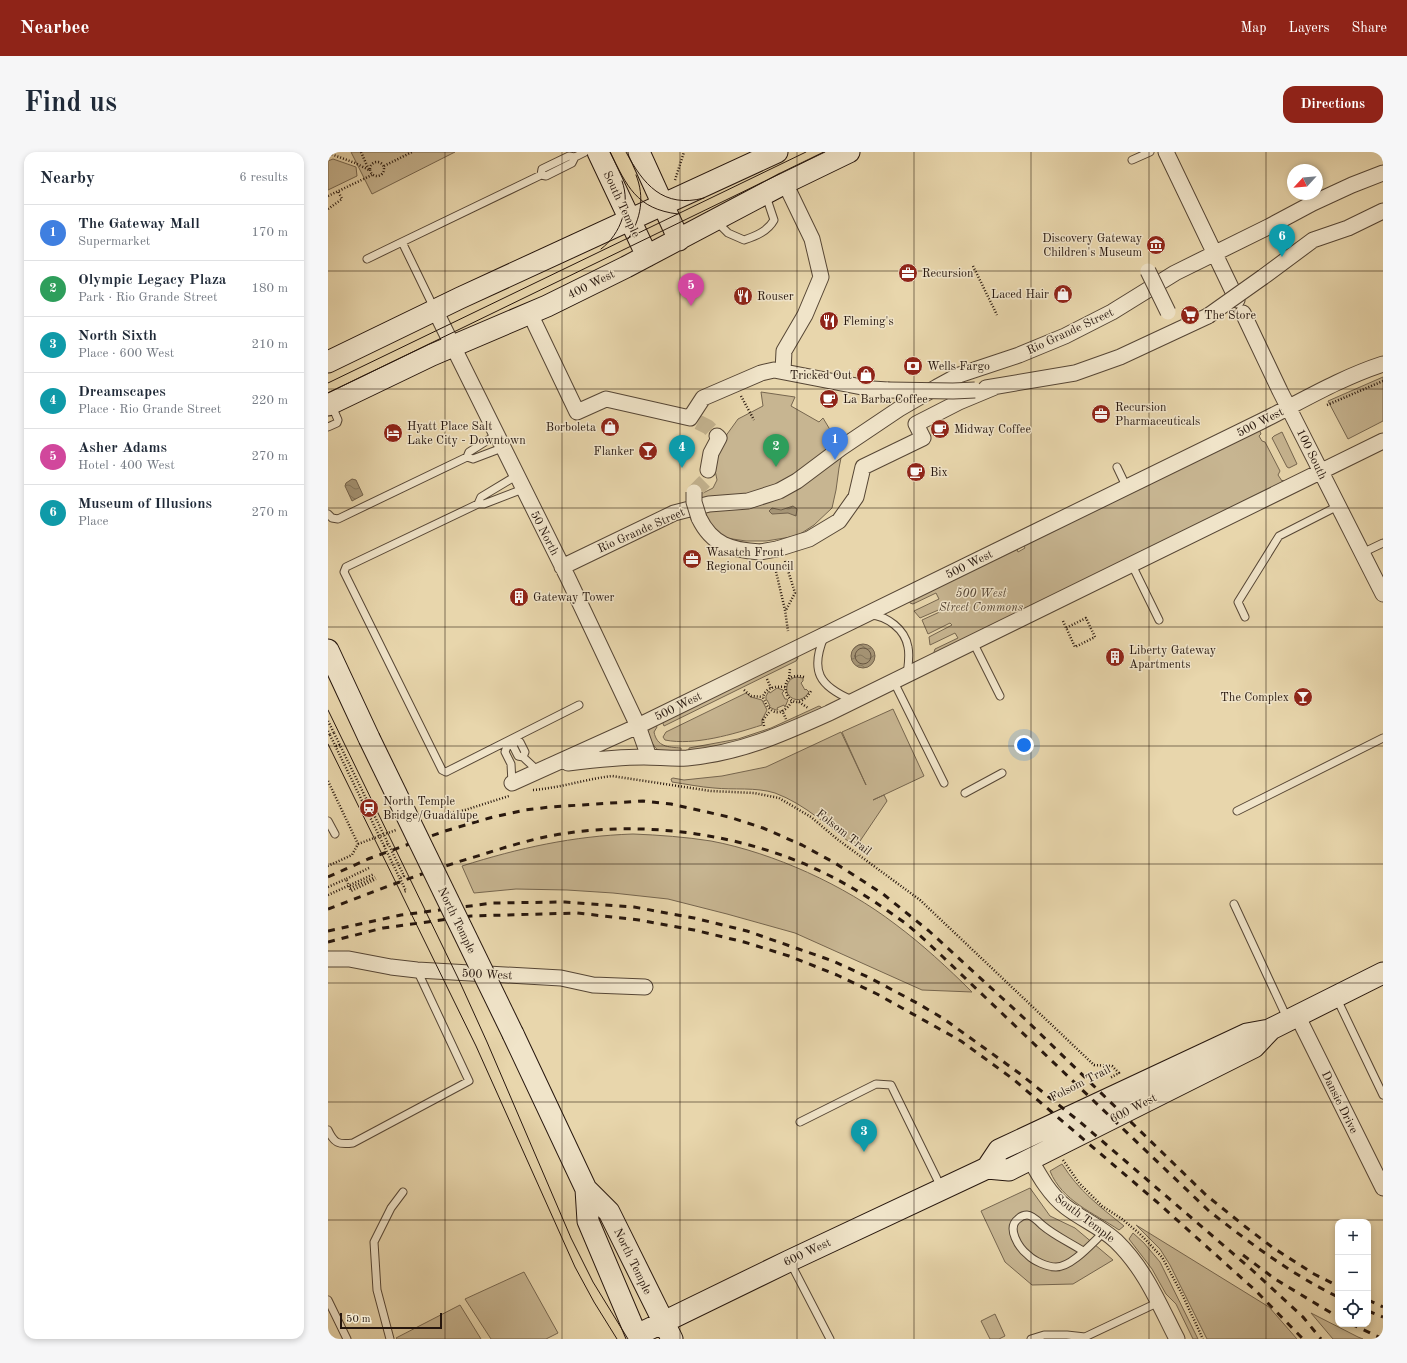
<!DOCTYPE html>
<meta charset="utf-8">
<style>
body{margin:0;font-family:"Old Standard TT",serif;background:#f6f6f7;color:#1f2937}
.controls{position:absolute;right:12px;bottom:12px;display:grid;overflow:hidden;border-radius:8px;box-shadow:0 2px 6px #0003}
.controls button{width:36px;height:36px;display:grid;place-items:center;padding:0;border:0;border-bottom:1px solid #e0e1e3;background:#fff;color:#1f2937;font:20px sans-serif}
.compass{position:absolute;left:959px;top:12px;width:36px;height:36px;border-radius:50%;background:#fff;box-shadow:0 2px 6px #0003;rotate:244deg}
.scale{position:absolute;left:12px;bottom:10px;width:102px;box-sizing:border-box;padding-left:4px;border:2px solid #26160d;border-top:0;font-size:11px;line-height:14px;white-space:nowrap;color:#26160d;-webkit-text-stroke:3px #f0e4c9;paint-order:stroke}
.you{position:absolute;left:696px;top:593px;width:14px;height:14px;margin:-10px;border:3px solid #fff;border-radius:50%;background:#1a73e8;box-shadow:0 0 0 6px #1a73e833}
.badge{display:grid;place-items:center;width:26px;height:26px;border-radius:50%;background:#8f2418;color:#fff;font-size:13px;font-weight:700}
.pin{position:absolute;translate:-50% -33px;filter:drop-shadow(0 1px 2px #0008)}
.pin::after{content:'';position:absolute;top:21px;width:14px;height:12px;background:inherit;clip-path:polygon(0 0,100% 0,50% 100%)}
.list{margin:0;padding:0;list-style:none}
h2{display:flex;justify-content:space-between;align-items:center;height:52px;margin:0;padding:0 16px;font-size:17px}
h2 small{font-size:13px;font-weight:400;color:#747a83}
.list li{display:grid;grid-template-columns:26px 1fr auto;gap:12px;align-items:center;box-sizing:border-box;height:56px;padding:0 16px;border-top:1px solid #e0e1e3}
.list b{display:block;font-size:15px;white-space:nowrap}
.list p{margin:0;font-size:13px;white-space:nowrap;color:#747a83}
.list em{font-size:13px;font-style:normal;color:#747a83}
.icon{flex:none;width:22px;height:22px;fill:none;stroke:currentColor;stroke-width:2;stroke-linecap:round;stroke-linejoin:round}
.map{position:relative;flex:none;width:1055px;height:1187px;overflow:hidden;border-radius:12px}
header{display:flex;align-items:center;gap:24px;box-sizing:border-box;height:56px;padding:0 20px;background:#8f2418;color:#fff}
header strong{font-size:19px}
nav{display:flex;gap:22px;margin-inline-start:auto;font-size:14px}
.intro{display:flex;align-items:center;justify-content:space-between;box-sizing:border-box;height:96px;padding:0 24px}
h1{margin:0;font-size:28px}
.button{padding:10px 18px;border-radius:12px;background:#8f2418;color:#fff;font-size:14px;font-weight:700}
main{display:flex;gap:24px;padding:0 24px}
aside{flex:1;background:#fff;border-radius:12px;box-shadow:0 2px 6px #0003}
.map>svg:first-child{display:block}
</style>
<header>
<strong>Nearbee</strong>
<nav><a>Map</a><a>Layers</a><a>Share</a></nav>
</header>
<div class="intro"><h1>Find us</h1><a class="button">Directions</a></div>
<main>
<aside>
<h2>Nearby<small>6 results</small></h2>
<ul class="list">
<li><span class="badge" style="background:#3f7fe0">1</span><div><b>The Gateway Mall</b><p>Supermarket</p></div><em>170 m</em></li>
<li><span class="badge" style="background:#2e9e5b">2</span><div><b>Olympic Legacy Plaza</b><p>Park · Rio Grande Street</p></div><em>180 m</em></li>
<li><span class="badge" style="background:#0f9aa8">3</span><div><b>North Sixth</b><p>Place · 600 West</p></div><em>210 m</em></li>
<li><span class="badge" style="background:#0f9aa8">4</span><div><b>Dreamscapes</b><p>Place · Rio Grande Street</p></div><em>220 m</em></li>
<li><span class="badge" style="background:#d1479c">5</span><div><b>Asher Adams</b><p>Hotel · 400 West</p></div><em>270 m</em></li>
<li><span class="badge" style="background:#0f9aa8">6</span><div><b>Museum of Illusions</b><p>Place</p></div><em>270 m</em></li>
</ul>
</aside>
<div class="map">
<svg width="1055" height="1187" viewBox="0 0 1055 1187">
<defs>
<pattern id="water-waves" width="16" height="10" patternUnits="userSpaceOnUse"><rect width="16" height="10" fill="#a69576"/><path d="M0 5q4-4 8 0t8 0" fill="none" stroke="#87795f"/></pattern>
</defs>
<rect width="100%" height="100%" fill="#e8d6ac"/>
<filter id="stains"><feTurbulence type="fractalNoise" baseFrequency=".005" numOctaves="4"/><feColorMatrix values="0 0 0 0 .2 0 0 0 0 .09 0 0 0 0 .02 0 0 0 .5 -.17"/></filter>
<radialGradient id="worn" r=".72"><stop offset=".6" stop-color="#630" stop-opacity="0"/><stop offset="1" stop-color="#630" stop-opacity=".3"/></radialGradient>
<!-- green -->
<path fill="#c7b591" stroke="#76664f" d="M23 0H127L44 42Z
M5 7 28 15 29 24 0 38V9Z
M1055 225V269L1020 287 1000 249Z
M433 240 467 245 463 254 491 270 495 266 513 296 514 301 511 316 508 338 504 356 486 373 469 384 438 389H418L398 386 383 376 371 354V343L385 336 389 328 386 313 397 285 410 267 435 254Z
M931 277 933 282 931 284 934 289 937 290 952 319 950 323 954 329 955 328 958 333 608 504 606 500 607 497 630 486 627 481 602 493 601 485 624 473 622 471 600 482 594 468 616 458 615 456 592 466 586 459 611 447 608 441 585 452 582 451 581 448 688 395 690 400 697 396 695 392Z
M954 280 969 312 961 316 959 315 944 286 946 284Z
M468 503 470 506 468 509 336 574 334 569Z
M468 525 475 526V529L473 531 477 538 478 537 481 540C475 550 465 550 459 541 458 533 460 527 468 525Z
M449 536 455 538 456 539 454 541 457 547H459L460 548 457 555 456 553 449 556 450 558H448L441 555 442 554 439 548H438V544L441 539 442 541Z
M418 541 423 545 434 548 439 558 434 568V573C406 582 366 594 337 588L335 585 338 580Z
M491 554 493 555 495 559 444 583 361 601V596L410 587 443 576Z
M565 557 596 624 545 648 556 643 559 649 528 695C502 676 477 652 447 641 428 635 405 638 386 636 372 635 358 632 344 630L343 627 345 626 356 628 394 624 438 615 513 580 538 633 514 580Z
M327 571 329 575 326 580C329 595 340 595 353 596V602C331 599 329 603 320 582L321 577Z
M305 682C331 683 358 685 383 689 446 701 516 733 567 772 594 792 620 816 644 840L594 838 467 781 399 762 340 747 285 741 239 738 188 737 146 741 134 714C191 696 245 684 305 682Z
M734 1012C751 1039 771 1054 796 1074L791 1078C766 1061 734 1049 722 1019Z
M702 1036 722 1064 747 1076 785 1108 745 1132 704 1133 677 1110 653 1059Z
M808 1073 941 1155 969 1187H879L842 1113 832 1097Z
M805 1081 816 1091 832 1110 870 1187H865L848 1152 838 1142 824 1117 801 1087Z
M196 1120 230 1181 218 1187H163L137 1147Z
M132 1153 153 1187H69L68 1186Z
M983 1161 1030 1185 1035 1187H1005Z
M667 1162 677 1184 671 1187H662L653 1169Z"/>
<!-- water -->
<path fill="url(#water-waves)" stroke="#73624c" d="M24 327 28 328 35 343 24 349 17 334 18 331Z
M465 354 469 357 468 364 460 361 444 362 441 359 444 356 453 358Z
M523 504a12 12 0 1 1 24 0a12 12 0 1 1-24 0Z"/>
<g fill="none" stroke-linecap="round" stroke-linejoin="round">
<!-- shore -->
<path stroke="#665642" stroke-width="1" d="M527 504a8 8 0 1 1 16 0a8 8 0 1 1-16 0Z"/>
<!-- street-tunnel -->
<path stroke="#c1b08c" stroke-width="15" stroke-dasharray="15 8" stroke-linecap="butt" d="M370 270 380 275 389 284
M366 340 379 327 380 318"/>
<!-- lane casing -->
<g stroke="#564635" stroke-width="9">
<path id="lane" d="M247 5 244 11 218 24 213 23 214 17 241 4 247 5 257 0
M804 8 822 0
M389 70 400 81 416 88C428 84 440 79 446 68L438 44
M39 107 74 90
M106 156 74 90 213 23
M0 275 9 271 10 268 4 254
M168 283 141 300 139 305 145 307 174 296
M789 315 799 336
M188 324 153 345 150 352H156L195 337
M150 352 18 415 16 420 114 618 118 620 251 553
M0 362 4 366 10 367 139 305
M1034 401 1055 391
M804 413 831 468
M542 463C559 464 577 477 580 495 582 504 580 514 579 523
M917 465 910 450 951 384 1010 354
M496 485C482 519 491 534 524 548
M645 490 672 544
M566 530 616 631
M187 590 185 594 190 604 195 605 210 619
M184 631 183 612 177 600 181 589 192 590 197 600 195 605
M637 641 674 621
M909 659 1055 586
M0 669 7 682
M906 752 959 866
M1009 847 1055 943
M472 970 548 932 563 933 613 1035
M0 978C6 991 10 993 25 991L141 929 89 818
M755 1099C741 1090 727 1084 714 1073 710 1069 704 1063 699 1063 696 1063 692 1065 690 1067 678 1076 691 1096 700 1103 706 1109 719 1115 728 1115 744 1115 765 1090 777 1079
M462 1110 502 1187
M0 1148 19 1187
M62 1187 49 1138 46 1090 63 1056 75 1040
M703 1187 716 1183H739L757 1185 831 1150"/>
</g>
<!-- street casing -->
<g stroke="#564635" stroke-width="17">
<path id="street" d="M838 0 909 148
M935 125 985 88 1020 76 1055 59
M107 158 240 426 310 574 321 605
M915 161 952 239 1055 442
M206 170 249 260 278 247 362 266 375 246 433 221 446 218 544 237 560 238
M455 219 456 199 477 163 493 125 484 87 457 31
M658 236 747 221 792 205 880 164
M380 318 383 301 391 286 389 284
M371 366C384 393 403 398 432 400
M449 397 481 387 511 369 528 345 535 315 595 286 588 272 631 250 667 235
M234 415 346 361 381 352 420 349 451 339 469 329 513 296 571 257 609 235 631 223 691 203 737 184 784 160 847 121 942 74 985 51 1024 33 1055 21
M240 611C265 608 290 605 316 605 330 605 345 607 359 606 412 601 452 583 501 561L1055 289
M184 631 310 574 934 269C974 249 1012 226 1055 212
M0 807H21L63 815 89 818 233 826 265 833 317 835
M969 863 1055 1036
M702 1007C712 1025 722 1043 738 1055 755 1068 773 1075 788 1089 817 1117 831 1152 849 1187"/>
</g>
<!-- secondary casing -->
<g stroke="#26160d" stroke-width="23">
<path id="secondary" d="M270 0 319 104
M311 0 351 88
M0 210 132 146 449 0
M0 253 104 203 219 154 298 115 457 31 521 0
M0 498 41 586
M185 882 258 1037 260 1069 310 1187
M659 1016 671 998 919 882 941 878
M258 1037 281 1060 344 1187
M309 1183 461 1109 659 1016 681 1018 926 895 943 877 1055 821"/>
</g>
<!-- path -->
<path stroke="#26160d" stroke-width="2.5" stroke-dasharray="1 2" stroke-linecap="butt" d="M2 0 3 2 27 11 41 18
M33 0 41 18
M42 17a7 7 0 1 1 14 0a7 7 0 1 1-14 0Z
M56 14 84 0
M347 28 356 0
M0 44 44 23
M0 57 14 47 10 39
M645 114 669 163
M413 244 426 268
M999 253 1055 229
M457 409 467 441 458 458
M446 411 457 458 460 479
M735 469 747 495 767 485 758 466 738 476
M476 525C442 516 461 573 483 539
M439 527 443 536
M461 527 462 516
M457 535C448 534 438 535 435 545 441 563 454 566 464 549
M416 538 423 544 435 545
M471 550 480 556
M454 558 458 567
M0 569 6 581
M436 574 435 568 442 559
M0 579 2 583
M8 594 12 593
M0 629 30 692 24 703 0 714
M205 638C232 636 258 627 284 624L383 639 426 641 451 646 483 665 509 687 592 748 766 913 784 914 791 921 782 926
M99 667 111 663 137 658 181 644
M30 692 68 678
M56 694 60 692
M41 716 18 727 23 739 48 727
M0 735 18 727
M22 736 47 725
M0 743 46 722
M735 1008 751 1031 774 1054 794 1067 812 1082 834 1105 854 1142 875 1187"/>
<!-- lane -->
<use href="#lane" stroke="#f0e4c9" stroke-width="7"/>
<!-- street -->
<use href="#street" stroke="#f0e4c9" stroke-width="15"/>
<!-- secondary -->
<use href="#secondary" stroke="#f0e4c9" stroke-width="21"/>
<!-- tram -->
<path stroke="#26160d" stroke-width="1" d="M282 0C299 34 308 57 350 62
M298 0C315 32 335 57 376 46
M300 87C313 67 317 45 308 23
M273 97C293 82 303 53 294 29
M0 231 478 0
M0 241 497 0
M0 558 130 826 159 890 243 1086 265 1130 300 1187
M0 592 148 894 247 1115 266 1150 289 1187"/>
<!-- rail -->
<path stroke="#26160d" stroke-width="3" stroke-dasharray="7 7" stroke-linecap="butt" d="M0 725 40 707 117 679 165 665 197 658 222 655 315 649 343 652 401 665 435 676 474 693 507 711 555 742 601 779 697 867 878 1043 919 1076 944 1095 986 1122 1010 1134
M0 757C50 738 101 718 153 703 181 694 210 685 240 681 322 669 417 683 492 719 522 733 551 752 577 771 590 781 602 793 614 804L881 1059C922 1091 963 1122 1010 1145
M0 779 73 763 165 751 237 750 306 755 366 766 419 779 505 809 542 826 589 851 616 867 691 921 752 970 923 1117 975 1165 993 1187
M0 790 55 776 143 764 249 761 311 768 366 778 416 790 461 804 509 823 549 842 633 889 685 927 829 1050 928 1139 975 1187
M915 1103 947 1127 1010 1165
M1040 1148 1055 1155
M1040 1159 1055 1165
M1023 1172 1055 1187"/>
<!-- street-bridge casing -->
<g stroke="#564635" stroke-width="17" stroke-linecap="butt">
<path id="street-bridge" d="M820 119 840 160
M880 164 935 125
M560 238 625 239 647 238
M366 340V350L371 366
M432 400 449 397"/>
</g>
<!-- secondary-bridge casing -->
<g stroke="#26160d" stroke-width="23" stroke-linecap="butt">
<path id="secondary-bridge" d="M41 586 185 882"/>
</g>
<!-- path-bridge -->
<path stroke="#26160d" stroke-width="2.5" stroke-dasharray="1 2" stroke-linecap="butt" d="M6 581 76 724 72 726
M2 583 78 739 75 740"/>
<!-- street-bridge -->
<use href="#street-bridge" stroke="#f0e4c9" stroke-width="15"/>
<!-- secondary-bridge -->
<use href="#secondary-bridge" stroke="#f0e4c9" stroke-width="21"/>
</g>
<!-- grid -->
<path fill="none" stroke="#26160d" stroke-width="1" stroke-opacity="0.55" d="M117 0V1187M234 0V1187M352 0V1187M469 0V1187M586 0V1187M703 0V1187M821 0V1187M938 0V1187M0 119H1055M0 237H1055M0 356H1055M0 475H1055M0 594H1055M0 712H1055M0 831H1055M0 950H1055M0 1068H1055"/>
<!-- icons -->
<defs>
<g id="museum-disc" transform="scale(1)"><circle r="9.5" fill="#8f2418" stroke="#f0e4c9"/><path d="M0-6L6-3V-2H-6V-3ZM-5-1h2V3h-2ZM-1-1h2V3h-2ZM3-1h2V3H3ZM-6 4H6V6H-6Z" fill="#fff"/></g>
<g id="office-disc" transform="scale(1)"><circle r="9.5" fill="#8f2418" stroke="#f0e4c9"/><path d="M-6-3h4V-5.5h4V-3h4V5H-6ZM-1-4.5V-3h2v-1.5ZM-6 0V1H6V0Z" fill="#fff"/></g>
<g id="shop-disc" transform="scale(1)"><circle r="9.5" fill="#8f2418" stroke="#f0e4c9"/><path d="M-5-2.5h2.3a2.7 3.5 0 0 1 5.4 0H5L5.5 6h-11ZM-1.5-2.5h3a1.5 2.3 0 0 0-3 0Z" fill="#fff"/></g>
<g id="restaurant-disc" transform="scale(1)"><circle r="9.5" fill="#8f2418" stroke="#f0e4c9"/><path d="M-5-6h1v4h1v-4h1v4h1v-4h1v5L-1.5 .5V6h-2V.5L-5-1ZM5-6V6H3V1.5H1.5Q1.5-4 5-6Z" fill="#fff"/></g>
<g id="supermarket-disc" transform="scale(1)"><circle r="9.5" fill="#8f2418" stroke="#f0e4c9"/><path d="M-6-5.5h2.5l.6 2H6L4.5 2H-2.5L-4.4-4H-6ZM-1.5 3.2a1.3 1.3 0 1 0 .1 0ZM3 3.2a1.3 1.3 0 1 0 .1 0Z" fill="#fff"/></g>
<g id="bank-disc" transform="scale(1)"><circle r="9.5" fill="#8f2418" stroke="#f0e4c9"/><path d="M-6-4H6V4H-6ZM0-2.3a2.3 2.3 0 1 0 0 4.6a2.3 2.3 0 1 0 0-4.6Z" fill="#fff"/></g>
<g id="cafe-disc" transform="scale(1)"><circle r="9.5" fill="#8f2418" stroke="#f0e4c9"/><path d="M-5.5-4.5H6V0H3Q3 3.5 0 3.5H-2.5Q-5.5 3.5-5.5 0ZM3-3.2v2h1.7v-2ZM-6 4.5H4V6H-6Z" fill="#fff"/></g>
<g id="hotel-disc" transform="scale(1)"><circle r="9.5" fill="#8f2418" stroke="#f0e4c9"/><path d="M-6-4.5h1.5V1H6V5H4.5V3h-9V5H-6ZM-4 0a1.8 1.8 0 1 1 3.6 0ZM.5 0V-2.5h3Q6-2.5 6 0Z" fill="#fff"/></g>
<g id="bar-disc" transform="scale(1)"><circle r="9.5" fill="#8f2418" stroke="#f0e4c9"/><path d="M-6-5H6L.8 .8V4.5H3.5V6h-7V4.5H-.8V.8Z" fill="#fff"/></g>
<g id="building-disc" transform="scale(1)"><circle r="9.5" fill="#8f2418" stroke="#f0e4c9"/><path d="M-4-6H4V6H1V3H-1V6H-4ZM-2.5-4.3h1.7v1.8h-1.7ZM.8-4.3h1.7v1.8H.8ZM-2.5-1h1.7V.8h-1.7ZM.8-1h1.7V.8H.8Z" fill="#fff"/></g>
<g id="station-disc" transform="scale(1)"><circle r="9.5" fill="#8f2418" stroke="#f0e4c9"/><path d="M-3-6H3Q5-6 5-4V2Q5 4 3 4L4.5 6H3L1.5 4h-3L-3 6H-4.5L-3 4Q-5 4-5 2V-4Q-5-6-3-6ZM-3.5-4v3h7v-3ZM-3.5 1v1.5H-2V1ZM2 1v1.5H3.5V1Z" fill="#fff"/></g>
</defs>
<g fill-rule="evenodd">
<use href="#museum-disc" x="828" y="93"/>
<use href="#office-disc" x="580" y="121"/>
<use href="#shop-disc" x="735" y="142"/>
<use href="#restaurant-disc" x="415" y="144"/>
<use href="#supermarket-disc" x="862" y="163"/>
<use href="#restaurant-disc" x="501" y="169"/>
<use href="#bank-disc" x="585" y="214"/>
<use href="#shop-disc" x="538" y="223"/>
<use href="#cafe-disc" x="501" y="247"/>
<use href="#office-disc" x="773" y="262"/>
<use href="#shop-disc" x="282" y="275"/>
<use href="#cafe-disc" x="612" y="277"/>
<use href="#hotel-disc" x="65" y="281"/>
<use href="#bar-disc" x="320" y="299"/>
<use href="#cafe-disc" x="588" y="320"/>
<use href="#office-disc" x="364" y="407"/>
<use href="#building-disc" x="191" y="445"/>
<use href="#building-disc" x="787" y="505"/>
<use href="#bar-disc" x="975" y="545"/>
<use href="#station-disc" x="41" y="656"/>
</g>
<g text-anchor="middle" stroke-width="3" stroke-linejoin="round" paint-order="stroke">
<!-- street labels -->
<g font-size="12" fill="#26160d" stroke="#f0e4c9">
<text transform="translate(294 52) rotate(65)" y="4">South Temple</text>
<text transform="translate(263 132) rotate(-26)" y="4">400 West</text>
<text transform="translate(742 179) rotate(-25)" y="4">Rio Grande Street</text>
<text transform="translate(932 270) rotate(-27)" y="4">500 West</text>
<text transform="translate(984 302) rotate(64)" y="4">100 South</text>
<text transform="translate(313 378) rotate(-24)" y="4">Rio Grande Street</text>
<text transform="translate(217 381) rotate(63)" y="4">50 North</text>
<text transform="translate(641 412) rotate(-26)" y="4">500 West</text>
<text transform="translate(350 554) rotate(-26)" y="4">500 West</text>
<text transform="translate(516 680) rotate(38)" y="4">Folsom Trail</text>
<text transform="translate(129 768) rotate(64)" y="4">North Temple</text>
<text transform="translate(159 822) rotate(3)" y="4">500 West</text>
<text transform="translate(752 931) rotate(-27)" y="4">Folsom Trail</text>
<text transform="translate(1012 950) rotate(64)" y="4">Dansie Drive</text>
<text transform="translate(805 956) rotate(-27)" y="4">600 West</text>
<text transform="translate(757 1066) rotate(37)" y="4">South Temple</text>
<text transform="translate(479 1100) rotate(-25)" y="4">600 West</text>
<text transform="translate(305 1109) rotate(64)" y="4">North Temple</text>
</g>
<!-- poi labels -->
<g font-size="12" fill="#26160d" stroke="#f0e4c9" text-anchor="start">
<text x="814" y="90" text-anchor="end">Discovery Gateway<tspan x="814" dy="14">Children's Museum</tspan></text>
<text x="594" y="125">Recursion</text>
<text x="721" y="146" text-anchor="end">Laced Hair</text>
<text x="429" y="148">Rouser</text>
<text x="876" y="167">The Store</text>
<text x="515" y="173">Fleming's</text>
<text x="599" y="218">Wells Fargo</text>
<text x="524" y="227" text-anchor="end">Tricked Out</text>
<text x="515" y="251">La Barba Coffee</text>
<text x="787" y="259">Recursion<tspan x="787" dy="14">Pharmaceuticals</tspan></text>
<text x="79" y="278">Hyatt Place Salt<tspan x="79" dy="14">Lake City - Downtown</tspan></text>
<text x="268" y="279" text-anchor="end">Borboleta</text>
<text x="626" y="281">Midway Coffee</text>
<text x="306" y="303" text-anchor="end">Flanker</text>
<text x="602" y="324">Bix</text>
<text x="378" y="404">Wasatch Front<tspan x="378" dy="14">Regional Council</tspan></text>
<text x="205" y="449">Gateway Tower</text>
<text x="801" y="502">Liberty Gateway<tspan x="801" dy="14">Apartments</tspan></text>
<text x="961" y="549" text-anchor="end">The Complex</text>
<text x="55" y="653">North Temple<tspan x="55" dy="14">Bridge/Guadalupe</tspan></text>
</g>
<!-- park labels -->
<g font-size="12" font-style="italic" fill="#564635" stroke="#f0e4c9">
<text x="653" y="445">500 West<tspan x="653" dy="14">Street Commons</tspan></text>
</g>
</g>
<rect width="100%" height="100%" filter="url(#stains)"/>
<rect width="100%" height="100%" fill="url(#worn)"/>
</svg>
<div class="controls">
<button>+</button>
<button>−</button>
<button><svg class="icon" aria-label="locate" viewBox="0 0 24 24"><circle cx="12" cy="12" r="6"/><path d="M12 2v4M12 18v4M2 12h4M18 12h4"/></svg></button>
</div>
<svg class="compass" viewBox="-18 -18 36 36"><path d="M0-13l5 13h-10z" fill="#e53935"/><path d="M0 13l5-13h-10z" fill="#747a83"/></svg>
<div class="scale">50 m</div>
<div class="you"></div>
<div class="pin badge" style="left:507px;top:308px;background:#3f7fe0">1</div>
<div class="pin badge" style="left:448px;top:315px;background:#2e9e5b">2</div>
<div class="pin badge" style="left:536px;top:1000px;background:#0f9aa8">3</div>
<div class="pin badge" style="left:354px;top:316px;background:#0f9aa8">4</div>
<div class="pin badge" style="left:363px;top:154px;background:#d1479c">5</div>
<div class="pin badge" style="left:954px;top:105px;background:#0f9aa8">6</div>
</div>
</main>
